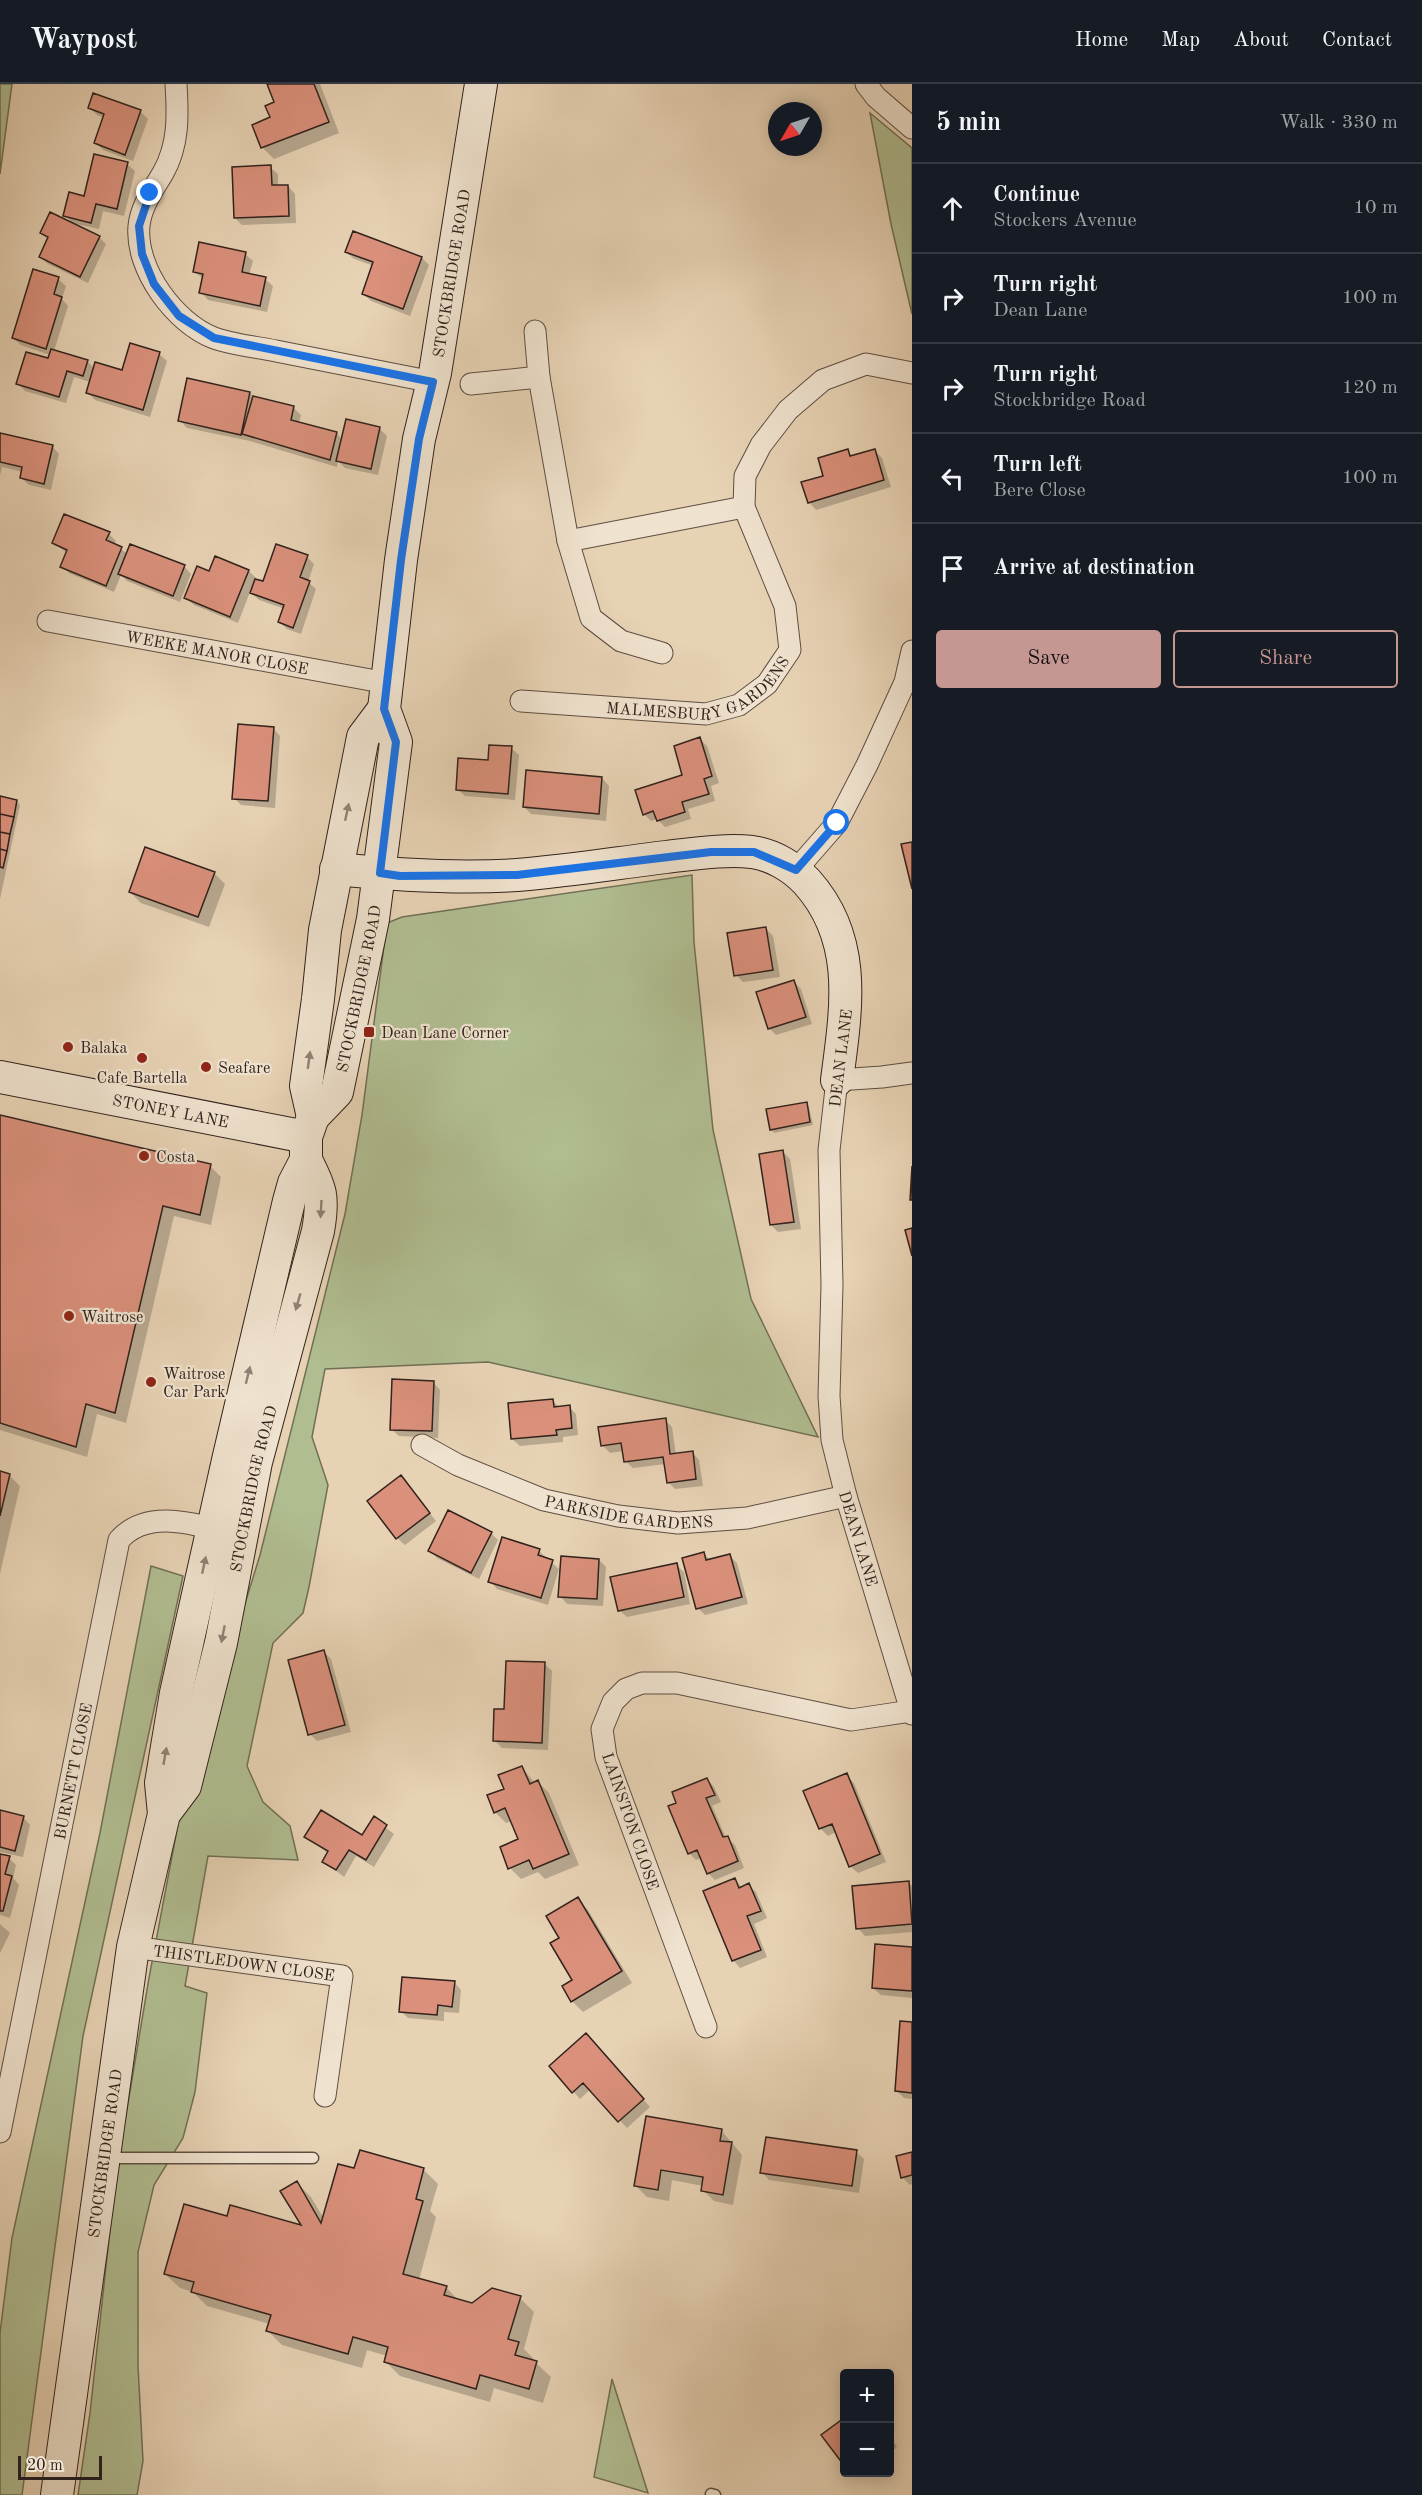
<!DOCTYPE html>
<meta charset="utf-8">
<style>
body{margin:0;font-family:"Old Standard TT",serif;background:#20242c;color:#f1f3f6}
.controls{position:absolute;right:18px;bottom:18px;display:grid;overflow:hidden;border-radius:6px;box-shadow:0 3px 15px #0003}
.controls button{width:54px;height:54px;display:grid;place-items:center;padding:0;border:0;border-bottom:2px solid #363941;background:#171b24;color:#f1f3f6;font:30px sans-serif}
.compass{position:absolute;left:768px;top:18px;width:54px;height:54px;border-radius:50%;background:#171b24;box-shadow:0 3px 15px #0003;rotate:231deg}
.scale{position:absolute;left:18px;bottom:15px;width:84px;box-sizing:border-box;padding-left:6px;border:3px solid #31221c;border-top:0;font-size:16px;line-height:21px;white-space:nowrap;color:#31221c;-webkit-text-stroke:4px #efe2ce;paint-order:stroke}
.stop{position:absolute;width:18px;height:18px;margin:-14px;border:4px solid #1a73e8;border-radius:50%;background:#fff}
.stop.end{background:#1a73e8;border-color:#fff;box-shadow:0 2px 6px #0008}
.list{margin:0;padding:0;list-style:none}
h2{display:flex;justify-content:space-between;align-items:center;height:78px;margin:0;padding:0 24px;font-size:26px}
h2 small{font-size:20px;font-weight:400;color:#9ea1a6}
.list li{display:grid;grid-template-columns:39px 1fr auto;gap:18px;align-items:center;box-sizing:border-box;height:90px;padding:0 24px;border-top:2px solid #363941}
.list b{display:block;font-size:22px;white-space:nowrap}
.list p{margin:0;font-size:20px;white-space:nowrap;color:#9ea1a6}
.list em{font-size:20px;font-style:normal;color:#9ea1a6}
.actions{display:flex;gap:12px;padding:18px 24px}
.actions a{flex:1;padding:14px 0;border:2px solid #c59692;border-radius:6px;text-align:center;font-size:21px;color:#c59692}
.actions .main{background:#c59692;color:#111}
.icon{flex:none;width:33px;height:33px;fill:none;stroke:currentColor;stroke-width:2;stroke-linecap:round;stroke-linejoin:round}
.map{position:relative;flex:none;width:912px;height:2411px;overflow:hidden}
header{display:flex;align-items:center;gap:36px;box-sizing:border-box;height:84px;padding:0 30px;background:#171b24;border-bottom:2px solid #363941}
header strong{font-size:28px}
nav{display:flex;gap:33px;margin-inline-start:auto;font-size:21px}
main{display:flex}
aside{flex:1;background:#171b24}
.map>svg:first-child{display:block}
</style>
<header>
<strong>Waypost</strong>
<nav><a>Home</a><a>Map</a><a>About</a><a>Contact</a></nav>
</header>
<main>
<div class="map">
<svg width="912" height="2411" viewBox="0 0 912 2411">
<rect width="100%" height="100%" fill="#e7d2b4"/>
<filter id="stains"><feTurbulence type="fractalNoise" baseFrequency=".00333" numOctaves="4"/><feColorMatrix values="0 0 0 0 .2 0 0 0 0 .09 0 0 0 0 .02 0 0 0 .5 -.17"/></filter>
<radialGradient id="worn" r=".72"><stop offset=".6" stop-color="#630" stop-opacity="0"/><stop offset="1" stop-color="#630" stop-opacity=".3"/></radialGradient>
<!-- green -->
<path fill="#b0bd91" stroke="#707056" stroke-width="1.5" d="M0 0H12L0 90Z
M870 29 912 64V230L891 140Z
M692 791 694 858 713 1046 751 1215 818 1353 488 1278 325 1285 312 1353 328 1401 309 1503 303 1529 273 1559 247 1682 263 1718 290 1742 298 1776 208 1772 185 1902 207 1909 195 2008 183 2054 154 2101 138 2168V2282L143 2377 137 2411H78L90 2329 116 2091 149 1894 180 1730 260 1471 345 1130 362 1031 387 839 402 833Z
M151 1482 183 1492 83 1952 22 2411H0V2249L12 2154 100 1749Z
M612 2295 648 2409 594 2393Z"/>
<!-- shadow -->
<path fill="#0003" d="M269 0H320L339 49 274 75 263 64 254 41 272 34 276 19Z
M90 24 140 27 148 35 133 77 103 66 96 59 105 34 97 31Z
M127 80 135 87 124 132 103 127 99 145 72 139 65 131Z
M270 83 278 90V103L288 102 295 110 296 139 242 141 235 134Z
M41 149 99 153 106 160 88 199 48 180 40 173 49 156Z
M346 168 422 174 429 181 410 232 371 217 363 210 374 182 354 175Z
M245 170 253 177 249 191 265 195 273 202 267 228 208 216 201 208 204 195 194 188Z
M58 195 66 202 62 215 68 222 54 267 87 277 94 284 123 288 159 270 167 277 150 333 95 316 87 308 90 298 74 293 66 319 25 307 18 300 49 276 50 271 21 261 13 254Z
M250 309 254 314 294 324 301 331 299 339 336 349 343 356 380 345 387 352 378 391 345 384 338 377 337 383 250 357 187 344 180 336Z
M0 351 52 362 59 370 51 406 29 401 21 394 23 388 2 383 0 392Z
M874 366 882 374 891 403 816 426 809 418 825 393 847 367 853 373Z
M109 450 116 457 114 461 128 470 184 482 191 490 180 518 127 497 121 491 114 508 69 489 62 482 67 469 54 459Z
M307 473 314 480 308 498 316 505 301 550 287 545 280 538 285 525 259 516 250 508 238 539 194 521 186 514 209 489 249 487 256 494 255 496 264 499Z
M273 644 280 652 275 724 241 721 234 714Z
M700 655 707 662 719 699 711 702 715 717 688 725 691 735 665 743 657 735 651 737 644 730 684 692Z
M511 664 519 671 515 716 465 712 457 705 490 678Z
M602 694 609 702 606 737 531 730 524 723Z
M0 714 17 717 20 721 0 815Z
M214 789 225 800 209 843 141 819 130 808Z
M766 845 773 852 780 893 743 898 736 891Z
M794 898 801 905 812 940 776 951 769 944Z
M806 1020 809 1023 813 1041 774 1049 771 1045Z
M0 1033 210 1082 221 1093 211 1141 174 1132 126 1339 97 1330 87 1373 0 1346Z
M783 1068 790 1075 801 1145 778 1148 771 1141Z
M433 1298 440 1306 438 1354 399 1352 391 1345Z
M552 1316 560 1324 569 1323 576 1330 578 1351 563 1353V1358L520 1362 512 1355Z
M665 1336 672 1343 676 1371 692 1368 699 1376 703 1402 675 1405 668 1398 666 1380 633 1384 625 1377 624 1367 610 1369 602 1361Z
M0 1389 9 1391 20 1402 0 1490Z
M401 1393 436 1437 405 1461 397 1454Z
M491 1449 498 1456 479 1495 437 1474 430 1467Z
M539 1467 559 1485 548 1521 497 1505 490 1497Z
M704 1470 711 1477 730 1472 737 1479 748 1520 705 1531 698 1524Z
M599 1476 606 1483 603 1522 567 1520 560 1512Z
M676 1481 684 1488 690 1520 627 1533 619 1526Z
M324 1568 331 1575 351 1648 317 1657 310 1650Z
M545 1580 552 1587 548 1666 502 1664 494 1656 505 1627Z
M522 1684 535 1699 538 1698 549 1709 579 1781 545 1795 538 1788 521 1795 510 1784 520 1756 512 1737 506 1739 495 1728 506 1705Z
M846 1691 854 1699 886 1778 858 1789 850 1782 836 1748 828 1752 820 1744Z
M707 1695 714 1703 721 1718 712 1722 726 1754 735 1761 744 1784 715 1796 708 1789 702 1774 696 1776 689 1769 678 1720Z
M0 1728 23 1733 30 1741 23 1773 0 1768Z
M374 1735 394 1750 374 1783 356 1772 344 1793 324 1777 328 1769 306 1753H363Z
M0 1771 9 1774 16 1781 13 1794 19 1801 10 1834 0 1831Z
M734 1795 742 1804 749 1801 756 1808 767 1834 754 1840 767 1873 740 1884 733 1876Z
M908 1798 912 1802V1848L865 1852 858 1844Z
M577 1815 588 1826 632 1899 583 1928 572 1917 574 1897 561 1854Z
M0 1840 10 1849 0 1869Z
M912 1864V1914L881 1911 873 1904Z
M454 1898 461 1906 459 1929 444 1928V1937L408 1934 401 1927Z
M912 1940V2015L904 2014 897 2007Z
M593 1959 650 2023 627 2044 591 2005 580 2015 551 1982Z
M721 2046 742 2071 733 2121 714 2117 703 2106V2102L672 2096 669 2117 647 2113 636 2102Z
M856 2068 864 2075 859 2109 769 2096 762 2088Z
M912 2070V2100L910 2101 902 2093Z
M423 2085 438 2100 430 2127 436 2133 419 2196 446 2203 459 2217 473 2220 520 2214 534 2228 524 2265 533 2274 532 2277 536 2279 551 2293 543 2319 494 2304 490 2318 400 2292 386 2278 387 2272 367 2266 362 2284 282 2261 268 2247 270 2240 207 2222 193 2208 180 2204 165 2190 228 2133 304 2143 297 2099 311 2113 324 2135 355 2086Z
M844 2336V2380L823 2352Z
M890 2353 897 2363 890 2369Z"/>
<!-- building -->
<path fill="#da907b" stroke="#31221c" stroke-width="1.5" d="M267 0H314L329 38 261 64 252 41 270 33 265 22 274 18Z
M93 9 141 26 125 71 94 59 104 30 88 24Z
M94 70 128 78 117 125 96 120 91 139 63 132 69 108 84 112Z
M271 81 272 101H288L289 132 234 134 232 83Z
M50 128 100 152 80 193 39 173 48 153 40 149Z
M353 147 422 173 403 225 362 210 373 178 345 168Z
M199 158 246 168 242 188 266 193 260 222 199 209 203 190 193 188Z
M33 185 59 193 54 210 62 213 46 265 12 254Z
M130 259 160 268 143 326 86 309 95 278 122 286Z
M51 265 88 276 83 292 67 287 59 313 16 300 26 268 48 274Z
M187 294 250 308 241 351 178 337Z
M253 312 294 322 291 336 337 348 330 376 242 350Z
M346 335 380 343 371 385 336 377Z
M0 349 53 361 44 400 20 394 22 383 0 378Z
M848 365 850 372 875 365 884 396 808 419 801 398 823 392 818 374Z
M64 430 110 448 106 456 122 463 106 502 60 483 67 466 52 459Z
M130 460 185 481 173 512 118 490Z
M276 460 308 471 300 493 310 497 293 544 278 538 284 521 250 509 255 495 263 497Z
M215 472 249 486 230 533 184 514 197 482 209 487Z
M238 640 274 643 268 717 232 715Z
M700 653 712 692 704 695 709 710 682 718 685 728 657 737 653 727 643 731 635 706 682 691 674 662Z
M489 661 512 662 508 710 456 706 458 674 488 676Z
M526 686 602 693 599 730 523 723Z
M0 712 17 716 14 733 0 730Z
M0 730 14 733 10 750 0 748Z
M0 748 10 750 7 767 0 765Z
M912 758V805L901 760Z
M145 763 215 788 198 833 129 808Z
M0 765 7 767 3 784 0 783Z
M766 843 773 886 734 892 727 849Z
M794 896 806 933 768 945 756 908Z
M807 1018 810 1038 770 1046 766 1025Z
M0 1031 211 1080 200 1131 163 1122 115 1329 86 1320 76 1363 0 1339Z
M783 1066 794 1138 770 1141 759 1070Z
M912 1082V1116H910Z
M912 1144V1172L905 1146Z
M392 1295 434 1297 432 1347 390 1346Z
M553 1315 554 1323 570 1321 572 1344 556 1346 557 1351 511 1355 508 1319Z
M666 1334 670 1370 693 1367 696 1395 667 1399 663 1373 624 1378 621 1359 601 1362 598 1343Z
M0 1387 10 1390 0 1432Z
M401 1391 430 1429 396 1455 367 1417Z
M448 1426 492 1448 471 1489 428 1467Z
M502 1453 540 1465 538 1471 553 1476 541 1514 488 1498Z
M704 1468 706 1476 730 1470 742 1513 696 1525 682 1474Z
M561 1472 599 1475 597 1515 558 1513Z
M677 1479 684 1513 618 1527 610 1493Z
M324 1566 345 1641 308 1651 288 1576Z
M506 1577 545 1578 542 1659 493 1657 494 1625H504Z
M522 1682 530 1700 538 1696 569 1770 533 1785 529 1776 508 1785 500 1763 518 1755 505 1724 494 1729 487 1711 504 1705 498 1691Z
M847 1689 880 1770 849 1783 832 1740 819 1745 803 1707Z
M707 1694 715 1711 706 1714 723 1753 728 1752 738 1777 707 1790 697 1766 688 1770 668 1722 676 1719 672 1708Z
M0 1726 24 1732 15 1767 0 1763Z
M321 1726 362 1751 374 1732 387 1741 366 1776 349 1766 336 1786 322 1778 328 1767 304 1753Z
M0 1770 10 1772 5 1790 12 1792 3 1827H0Z
M735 1794 739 1804 749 1799 761 1827 747 1832 761 1866 732 1877 703 1807Z
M909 1797 912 1840 856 1845 852 1802Z
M578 1813 622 1887 571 1918 562 1902 572 1896 550 1859 559 1854 546 1832Z
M875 1860 912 1863V1907L872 1904Z
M402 1893 455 1897 452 1923 438 1921 437 1931 399 1928Z
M900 1937 912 1938V2009L895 2007Z
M586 1949 644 2015 618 2038 583 1999 572 2009 549 1982Z
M646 2032 722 2045 720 2057 732 2058 723 2111 701 2107 703 2093 661 2086 658 2106 634 2102Z
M766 2053 857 2066 852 2102 760 2089Z
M360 2066 424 2084 416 2115 423 2117 403 2190 447 2202 444 2211 472 2219 492 2204 521 2212 508 2255 519 2258 515 2271 537 2277 529 2305 480 2291 476 2305 384 2278 388 2263 353 2253 348 2270 266 2247 271 2231 191 2208 194 2198 164 2190 184 2120 227 2132 230 2121 301 2141 280 2107 297 2097 321 2139 338 2080 354 2084Z
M912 2068V2091L901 2094 896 2072Z
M844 2334V2378L843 2380 821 2351Z"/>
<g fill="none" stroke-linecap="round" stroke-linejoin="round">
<!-- lane casing -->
<g stroke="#5e4e42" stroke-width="13">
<path id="lane" d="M106 2074H313
M711 2410 715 2411"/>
</g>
<!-- street casing -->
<g stroke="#5e4e42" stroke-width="23">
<g id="street">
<path d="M176 0C178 31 179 61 163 89 153 106 141 122 139 142 135 185 175 239 214 254 233 261 257 263 276 267 329 277 381 288 433 298"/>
<path d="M866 0 876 13 912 44"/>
<path d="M535 247 539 293 568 457 591 534 621 557 662 569"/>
<path d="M471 300 539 293"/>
<path d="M568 457 744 423"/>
<path id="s1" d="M48 537 387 599"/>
<path id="s2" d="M521 617 706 630 739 621 767 600 790 566 785 522 744 423 745 392 761 361 788 326 823 296 866 280 912 289"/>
<path d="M796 786 837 739 867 681 905 598 912 567"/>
<path id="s3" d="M912 989 882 993 837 996 829 1066 832 1201 829 1312 832 1356 846 1412 912 1630"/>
<path id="s4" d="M422 1361 458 1381 544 1416 618 1432 678 1439 747 1434 846 1412"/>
<path id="s5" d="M133 1863 342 1892 325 2012"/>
<path d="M706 1943 606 1673 602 1645 613 1618 626 1605 642 1599H677L851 1636 911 1627"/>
<path id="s6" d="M0 2048 119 1456C146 1425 191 1439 226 1448"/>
</g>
</g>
<!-- secondary casing -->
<g stroke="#31221c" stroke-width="34">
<g id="secondary">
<path d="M336 785C396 791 457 795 517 791 567 787 617 779 666 773 694 770 724 765 752 768 773 771 793 783 807 798 859 856 846 926 837 996"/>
<path id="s7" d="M0 993 306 1053"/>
<path d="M313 1033 306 1002 318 915 325 846 363 653 384 625"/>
<path id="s8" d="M164 1730 185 1702 221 1559 256 1378 318 1147C324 1113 321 1105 306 1076"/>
<path id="s9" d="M57 2411 133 1863 164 1730 161 1699 176 1609 229 1372 289 1117 294 1099 306 1076V1053L313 1033 337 1008 373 835 396 658 384 625 401 476 419 355 435 289 481 0"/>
</g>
</g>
<!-- lane -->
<use href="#lane" stroke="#efe2ce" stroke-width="10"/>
<!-- street -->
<use href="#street" stroke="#efe2ce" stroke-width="21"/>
<!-- secondary -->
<use href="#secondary" stroke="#efe2ce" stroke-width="32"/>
</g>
<!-- one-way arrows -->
<defs><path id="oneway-solid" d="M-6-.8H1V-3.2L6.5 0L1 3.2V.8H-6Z" transform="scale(1.5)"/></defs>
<g fill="#908275">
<use href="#oneway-solid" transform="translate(347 728) rotate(-78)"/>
<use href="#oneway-solid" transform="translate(309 976) rotate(-82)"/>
<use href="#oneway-solid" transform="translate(321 1125) rotate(93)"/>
<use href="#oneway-solid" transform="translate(298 1218) rotate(106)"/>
<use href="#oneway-solid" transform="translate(248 1291) rotate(-76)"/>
<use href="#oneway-solid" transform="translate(204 1481) rotate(-78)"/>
<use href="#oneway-solid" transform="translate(223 1550) rotate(101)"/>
<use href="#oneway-solid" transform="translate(165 1672) rotate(-80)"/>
</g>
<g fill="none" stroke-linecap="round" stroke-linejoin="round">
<!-- route -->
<path stroke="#1a73e8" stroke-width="8" d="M150 109 139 142 142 170 154 200 179 232 214 254 433 298 419 355 401 476 384 625 396 658 380 789 400 792 517 791 711 768H754L796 786 837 739"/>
</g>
<!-- markers -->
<g fill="#8f2418" stroke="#efe2ce" stroke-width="2">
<rect x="363" y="942" width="12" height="12" rx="3"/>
<circle cx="68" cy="963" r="6"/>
<circle cx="142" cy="974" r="6"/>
<circle cx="206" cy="983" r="6"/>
<circle cx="144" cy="1072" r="6"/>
<circle cx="69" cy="1232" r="6"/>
<circle cx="151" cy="1298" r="6"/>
</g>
<g text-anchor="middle" stroke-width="4.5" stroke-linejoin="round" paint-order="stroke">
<!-- street labels -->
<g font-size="16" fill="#31221c" stroke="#efe2ce">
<text dy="6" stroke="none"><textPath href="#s9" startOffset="2272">STOCKBRIDGE ROAD</textPath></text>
<text dy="6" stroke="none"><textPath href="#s1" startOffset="172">WEEKE MANOR CLOSE</textPath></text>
<text dy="6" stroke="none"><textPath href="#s2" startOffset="186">MALMESBURY GARDENS</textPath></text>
<text dy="6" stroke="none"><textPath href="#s9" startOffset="1546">STOCKBRIDGE ROAD</textPath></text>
<text transform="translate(840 974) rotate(-83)" y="6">DEAN LANE</text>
<text dy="6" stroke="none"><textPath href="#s7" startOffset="174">STONEY LANE</textPath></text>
<text dy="6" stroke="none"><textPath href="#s8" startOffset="340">STOCKBRIDGE ROAD</textPath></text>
<text dy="6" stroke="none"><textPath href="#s4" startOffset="220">PARKSIDE GARDENS</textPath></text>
<text dy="6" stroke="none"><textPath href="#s3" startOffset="538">DEAN LANE</textPath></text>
<text dy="6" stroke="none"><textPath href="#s6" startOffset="368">BURNETT CLOSE</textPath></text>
<text transform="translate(631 1737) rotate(71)" y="6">LAINSTON CLOSE</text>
<text dy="6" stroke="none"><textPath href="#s5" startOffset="112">THISTLEDOWN CLOSE</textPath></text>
<text dy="6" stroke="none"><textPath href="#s9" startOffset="345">STOCKBRIDGE ROAD</textPath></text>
</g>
<!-- poi labels -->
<g font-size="16" fill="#31221c" stroke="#efe2ce" text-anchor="start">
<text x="381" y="954">Dean Lane Corner</text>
<text x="80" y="969">Balaka</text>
<text x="218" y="989">Seafare</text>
<text x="142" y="999" text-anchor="middle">Cafe Bartella</text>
<text x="156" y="1078">Costa</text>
<text x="81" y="1238">Waitrose</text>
<text x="163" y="1295">Waitrose<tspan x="163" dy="18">Car Park</tspan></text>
</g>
</g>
<rect width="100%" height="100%" filter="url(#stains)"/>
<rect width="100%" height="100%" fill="url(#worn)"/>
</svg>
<div class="controls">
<button>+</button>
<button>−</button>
</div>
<svg class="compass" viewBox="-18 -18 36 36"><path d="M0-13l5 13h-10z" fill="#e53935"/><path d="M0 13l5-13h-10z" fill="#9ea1a6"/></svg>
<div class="scale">20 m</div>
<div class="stop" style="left:837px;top:739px"></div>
<div class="stop end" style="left:150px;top:109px"></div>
</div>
<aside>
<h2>5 min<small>Walk · 330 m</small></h2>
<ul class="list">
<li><svg class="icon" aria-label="ahead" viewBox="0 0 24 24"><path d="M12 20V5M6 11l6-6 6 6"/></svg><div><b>Continue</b><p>Stockers Avenue</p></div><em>10 m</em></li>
<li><svg class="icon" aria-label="right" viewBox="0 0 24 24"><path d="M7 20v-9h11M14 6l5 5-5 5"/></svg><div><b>Turn right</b><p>Dean Lane</p></div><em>100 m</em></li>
<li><svg class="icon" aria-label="right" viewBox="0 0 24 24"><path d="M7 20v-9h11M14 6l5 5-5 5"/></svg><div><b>Turn right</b><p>Stockbridge Road</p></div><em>120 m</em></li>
<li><svg class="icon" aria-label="left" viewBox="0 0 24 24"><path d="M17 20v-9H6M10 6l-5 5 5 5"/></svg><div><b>Turn left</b><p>Bere Close</p></div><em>100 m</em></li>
<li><svg class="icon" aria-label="arrive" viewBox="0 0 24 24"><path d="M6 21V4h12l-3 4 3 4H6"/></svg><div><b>Arrive at destination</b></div></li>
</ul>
<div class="actions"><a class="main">Save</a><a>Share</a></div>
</aside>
</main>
